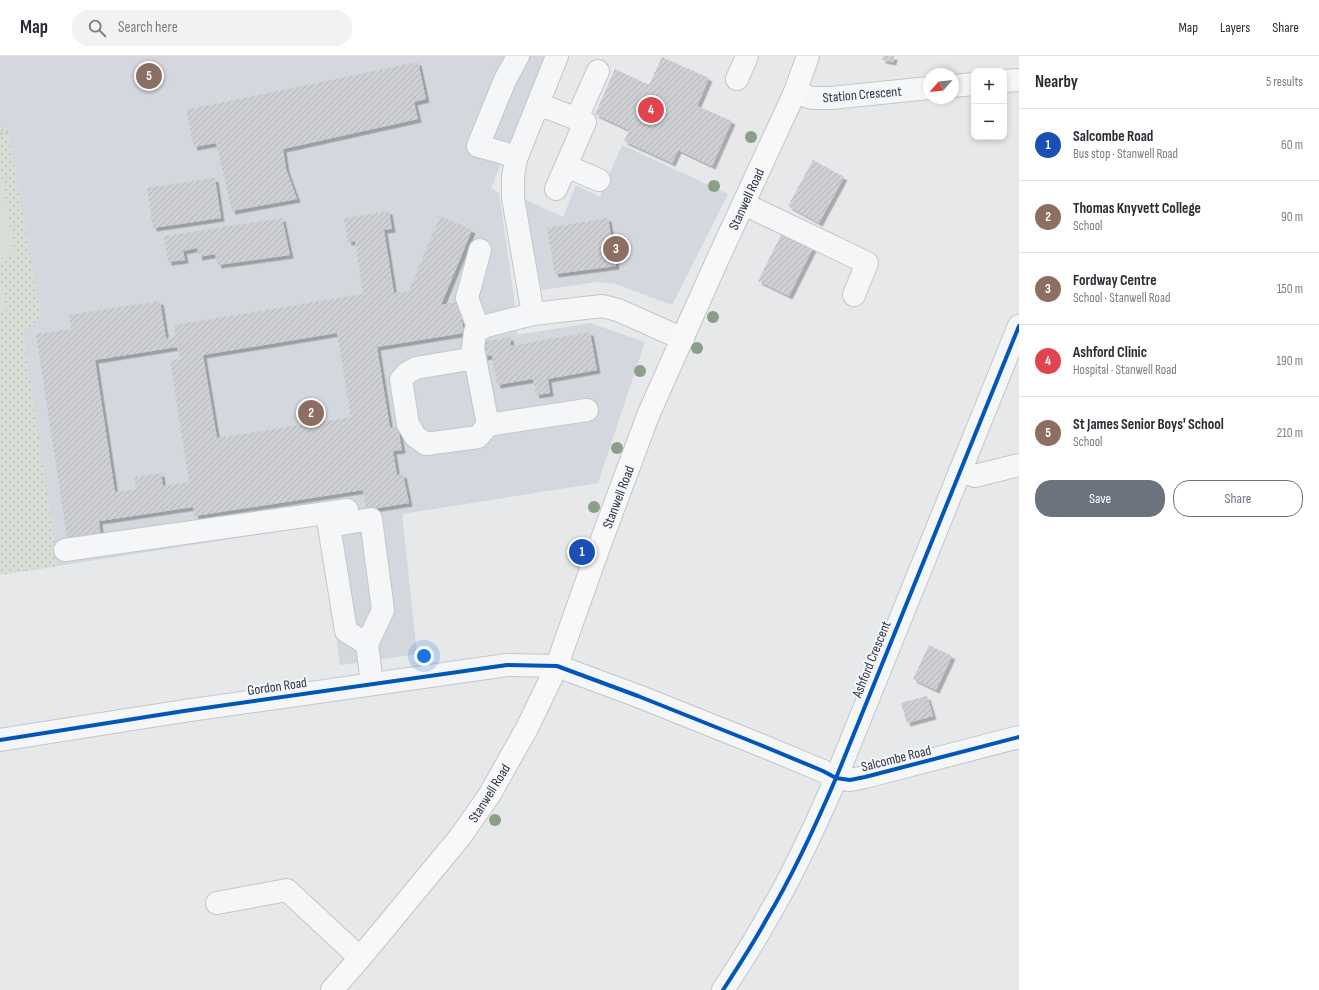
<!DOCTYPE html>
<meta charset="utf-8">
<style>
body{margin:0;font-family:"Sofia Sans Condensed",sans-serif;background:#f2f2f3;color:#2b2b33}
.controls{position:absolute;right:12px;top:12px;display:grid;overflow:hidden;border-radius:8px;box-shadow:0 2px 6px #0003}
.controls button{width:36px;height:36px;display:grid;place-items:center;padding:0;border:0;border-bottom:1px solid #e1e1e2;background:#fff;color:#2b2b33;font:20px sans-serif}
.compass{position:absolute;left:923px;top:12px;width:36px;height:36px;border-radius:50%;background:#fff;box-shadow:0 2px 6px #0003;rotate:243deg}
.you{position:absolute;left:424px;top:600px;width:14px;height:14px;margin:-10px;border:3px solid #fff;border-radius:50%;background:#1a73e8;box-shadow:0 0 0 6px #1a73e833}
.badge{display:grid;place-items:center;width:26px;height:26px;border-radius:50%;background:#6c737f;color:#fff;font-size:13px;font-weight:700}
.pin{position:absolute;translate:-50% -50%;border:2px solid #fff;box-shadow:0 1px 4px #0006}
.list{margin:0;padding:0;list-style:none}
h2{display:flex;justify-content:space-between;align-items:center;height:52px;margin:0;padding:0 16px;font-size:17px}
h2 small{font-size:13px;font-weight:400;color:#7c7c81}
.list li{display:grid;grid-template-columns:26px 1fr auto;gap:12px;align-items:center;box-sizing:border-box;height:72px;padding:0 16px;border-top:1px solid #e1e1e2}
.list b{display:block;font-size:15px;white-space:nowrap}
.list p{margin:0;font-size:13px;white-space:nowrap;color:#7c7c81}
.list em{font-size:13px;font-style:normal;color:#7c7c81}
.actions{display:flex;gap:8px;padding:12px 16px}
.actions a{flex:1;padding:9px 0;border:1px solid #6c737f;border-radius:16px;text-align:center;font-size:14px;color:#6c737f}
.actions .main{background:#6c737f;color:#fff}
.icon{flex:none;width:22px;height:22px;fill:none;stroke:currentColor;stroke-width:2;stroke-linecap:round;stroke-linejoin:round}
.map{position:relative;flex:none;width:1019px;height:934px;overflow:hidden}
header{display:flex;align-items:center;gap:24px;box-sizing:border-box;height:56px;padding:0 20px;background:#fff;border-bottom:1px solid #e1e1e2}
header strong{font-size:19px}
nav{display:flex;gap:22px;margin-inline-start:auto;font-size:14px}
.search{width:280px;height:36px;background:#f2f2f3;display:flex;align-items:center;gap:10px;box-sizing:border-box;padding:0 14px;border-radius:16px;color:#7c7c81;font-size:15px}
main{display:flex}
aside{flex:1;background:#fff}
.map>svg:first-child{display:block}
</style>
<header>
<strong>Map</strong>
<div class="search"><svg class="icon" aria-label="search" viewBox="0 0 24 24"><circle cx="10" cy="10" r="6"/><path d="M15 15l6 6"/></svg>Search here</div>
<nav><a>Map</a><a>Layers</a><a>Share</a></nav>
</header>
<main>
<div class="map">
<svg width="1019" height="934" viewBox="0 0 1019 934">
<defs>
<pattern id="grass-dots" width="8" height="8" patternUnits="userSpaceOnUse"><rect width="8" height="8" fill="#d6ded6"/><path d="M2 2h.1M6 6h.1" fill="none" stroke="#b8bfb9" stroke-width="1.8" stroke-linecap="round"/></pattern>
<pattern id="building-hatch" width="6" height="6" patternUnits="userSpaceOnUse"><rect width="6" height="6" fill="#ced0d3"/><path d="M-1 1l2-2M0 6l6-6M5 7l2-2" fill="none" stroke="#b1b3b6"/></pattern>
<filter id="shadow"><feDropShadow dx="3.5" dy="3.5" stdDeviation="0" flood-color="#0004"/></filter>
</defs>
<rect width="100%" height="100%" fill="#e6e8ea"/>
<!-- built -->
<path fill="#d4d7dd" d="M0 0H545L491 132 499 137 514 242 517 279 590 267 645 286 598 427 402 458 417 598 370 605 340 609 321 469 0 519Z
M622 89 728 138 672 249 616 228 597 226 542 234 520 141 563 161 576 129 600 141Z"/>
<!-- grass -->
<path fill="url(#grass-dots)" d="M7 70 41 262 23 277 58 510 0 519V72Z"/>
<!-- pitch -->
<path fill="#d6ded6" d="M0 111 15 200 0 203Z
M2 231 6 256 0 257V232Z"/>
<!-- building -->
<path fill="url(#building-hatch)" fill-rule="evenodd" filter="url(#shadow)" d="M883 0H894L893 6 882 4Z
M662 1 709 22 697 50 732 65 712 110 678 94 672 107 624 85 629 74 595 58 615 13 649 29Z
M418 6 426 43 414 46 418 63 283 93 286 113 297 143 232 155 216 87 194 91 186 54Z
M813 104 844 121 819 167 788 150Z
M215 122 221 162 153 172 147 132Z
M389 155 392 173 384 174 394 237 409 235 440 160 472 174 441 249 459 246 464 277 377 291 390 372 398 371 402 394 393 395 397 419 403 418 409 447 366 454 363 434 195 460 193 451 99 465 101 482 68 487 36 278 71 273 69 259 160 245 166 282 175 281 174 269 363 238 355 185 348 186 344 162ZM337 277 351 361 217 382 203 299ZM177 291 180 303 170 304 189 426 163 430 161 417 134 421 136 433 115 436 95 304Z
M282 162 290 199 218 209 215 198 199 201 197 192 183 195 185 204 168 206 164 180Z
M608 162 616 210 555 218 547 172Z
M782 177 813 192 789 240 758 225Z
M590 276 597 314 548 323 550 337 536 339 533 323 497 329 492 299 484 301 482 286 510 281 511 290Z
M929 589 952 600 936 634 913 623Z
M927 640 933 660 907 667 901 647Z"/>
<g fill="none" stroke-linecap="round" stroke-linejoin="round">
<!-- minor casing -->
<g stroke="#c4c6c8" stroke-width="24">
<path id="minor" d="M737 23 747 0
M1004 25 1019 24
M953 30 974 28
M795 36 812 42H831L929 32
M538 48 585 66 556 133
M577 62 598 15
M516 103 504 97 478 90 505 24 518 0
M566 110 599 124
M744 148 867 207 854 239
M533 258 513 142V121L516 103 557 0
M479 274 467 242 480 194
M475 302 416 312 407 317 401 324 408 368 415 380 426 388 478 381 488 369
M587 354 488 369 473 292 475 276 486 270 533 258 602 250 618 254 683 283
M960 414 975 420 1019 409
M65 494 347 454V456
M367 588 346 575 329 470 371 463 383 554 367 588 372 628
M0 684 184 655 507 609 557 610 638 640 758 688 823 715 836 722 850 724 865 721 1019 681
M217 847 287 834 360 902
M723 934C738 911 753 888 766 864 793 819 815 771 836 722L1019 270"/>
</g>
<!-- major casing -->
<g stroke="#c2c5c8" stroke-width="24">
<path id="major" d="M332 934 360 902 460 781 490 738 527 672 557 610 563 592 600 488 649 357 716 207 795 36 808 0"/>
</g>
<!-- path -->
<path stroke="#c5c6ca" stroke-width="2.5" stroke-dasharray="3 3" stroke-linecap="butt" d="M0 78 8 76"/>
<!-- minor -->
<use href="#minor" stroke="#f5f6f7" stroke-width="22"/>
<!-- major -->
<use href="#major" stroke="#f8f8f8" stroke-width="22"/>
<!-- cycleway casing -->
<g stroke="#f4f6f9" stroke-width="6">
<path id="cycleway" d="M0 684 184 655 507 609 557 610 638 640 758 688 823 715 836 722 850 724 865 721 1019 681
M723 934C738 911 753 888 766 864 793 819 815 771 836 722L1019 270"/>
</g>
<!-- cycleway -->
<use href="#cycleway" stroke="#0057b8" stroke-width="4"/>
</g>
<!-- trees -->
<g fill="#8a9e88">
<circle cx="751" cy="81" r="6"/>
<circle cx="714" cy="130" r="6"/>
<circle cx="713" cy="261" r="6"/>
<circle cx="697" cy="292" r="6"/>
<circle cx="640" cy="315" r="6"/>
<circle cx="617" cy="392" r="6"/>
<circle cx="594" cy="451" r="6"/>
<circle cx="495" cy="764" r="6"/>
</g>
<g text-anchor="middle" stroke-width="4" stroke-linejoin="round" paint-order="stroke">
<!-- street labels -->
<g font-size="14" fill="#2b3445" stroke="#f4f6f9">
<text transform="translate(862 38) rotate(-5)" y="5">Station Crescent</text>
<text transform="translate(746 143) rotate(-65)" y="5">Stanwell Road</text>
<text transform="translate(618 441) rotate(-69)" y="5">Stanwell Road</text>
<text transform="translate(871 603) rotate(-68)" y="5">Ashford Crescent</text>
<text transform="translate(277 630) rotate(-8)" y="5">Gordon Road</text>
<text transform="translate(896 702) rotate(-14)" y="5">Salcombe Road</text>
<text transform="translate(489 737) rotate(-58)" y="5">Stanwell Road</text>
</g>
</g>
</svg>
<div class="controls">
<button>+</button>
<button>−</button>
</div>
<svg class="compass" viewBox="-18 -18 36 36"><path d="M0-13l5 13h-10z" fill="#e53935"/><path d="M0 13l5-13h-10z" fill="#7c7c81"/></svg>
<div class="you"></div>
<div class="pin badge" style="left:582px;top:496px;background:#1a4fb4">1</div>
<div class="pin badge" style="left:311px;top:357px;background:#8d6e63">2</div>
<div class="pin badge" style="left:616px;top:193px;background:#8d6e63">3</div>
<div class="pin badge" style="left:651px;top:54px;background:#e0444e">4</div>
<div class="pin badge" style="left:149px;top:20px;background:#8d6e63">5</div>
</div>
<aside>
<h2>Nearby<small>5 results</small></h2>
<ul class="list">
<li><span class="badge" style="background:#1a4fb4">1</span><div><b>Salcombe Road</b><p>Bus stop · Stanwell Road</p></div><em>60 m</em></li>
<li><span class="badge" style="background:#8d6e63">2</span><div><b>Thomas Knyvett College</b><p>School</p></div><em>90 m</em></li>
<li><span class="badge" style="background:#8d6e63">3</span><div><b>Fordway Centre</b><p>School · Stanwell Road</p></div><em>150 m</em></li>
<li><span class="badge" style="background:#e0444e">4</span><div><b>Ashford Clinic</b><p>Hospital · Stanwell Road</p></div><em>190 m</em></li>
<li><span class="badge" style="background:#8d6e63">5</span><div><b>St James Senior Boys' School</b><p>School</p></div><em>210 m</em></li>
</ul>
<div class="actions"><a class="main">Save</a><a>Share</a></div>
</aside>
</main>
